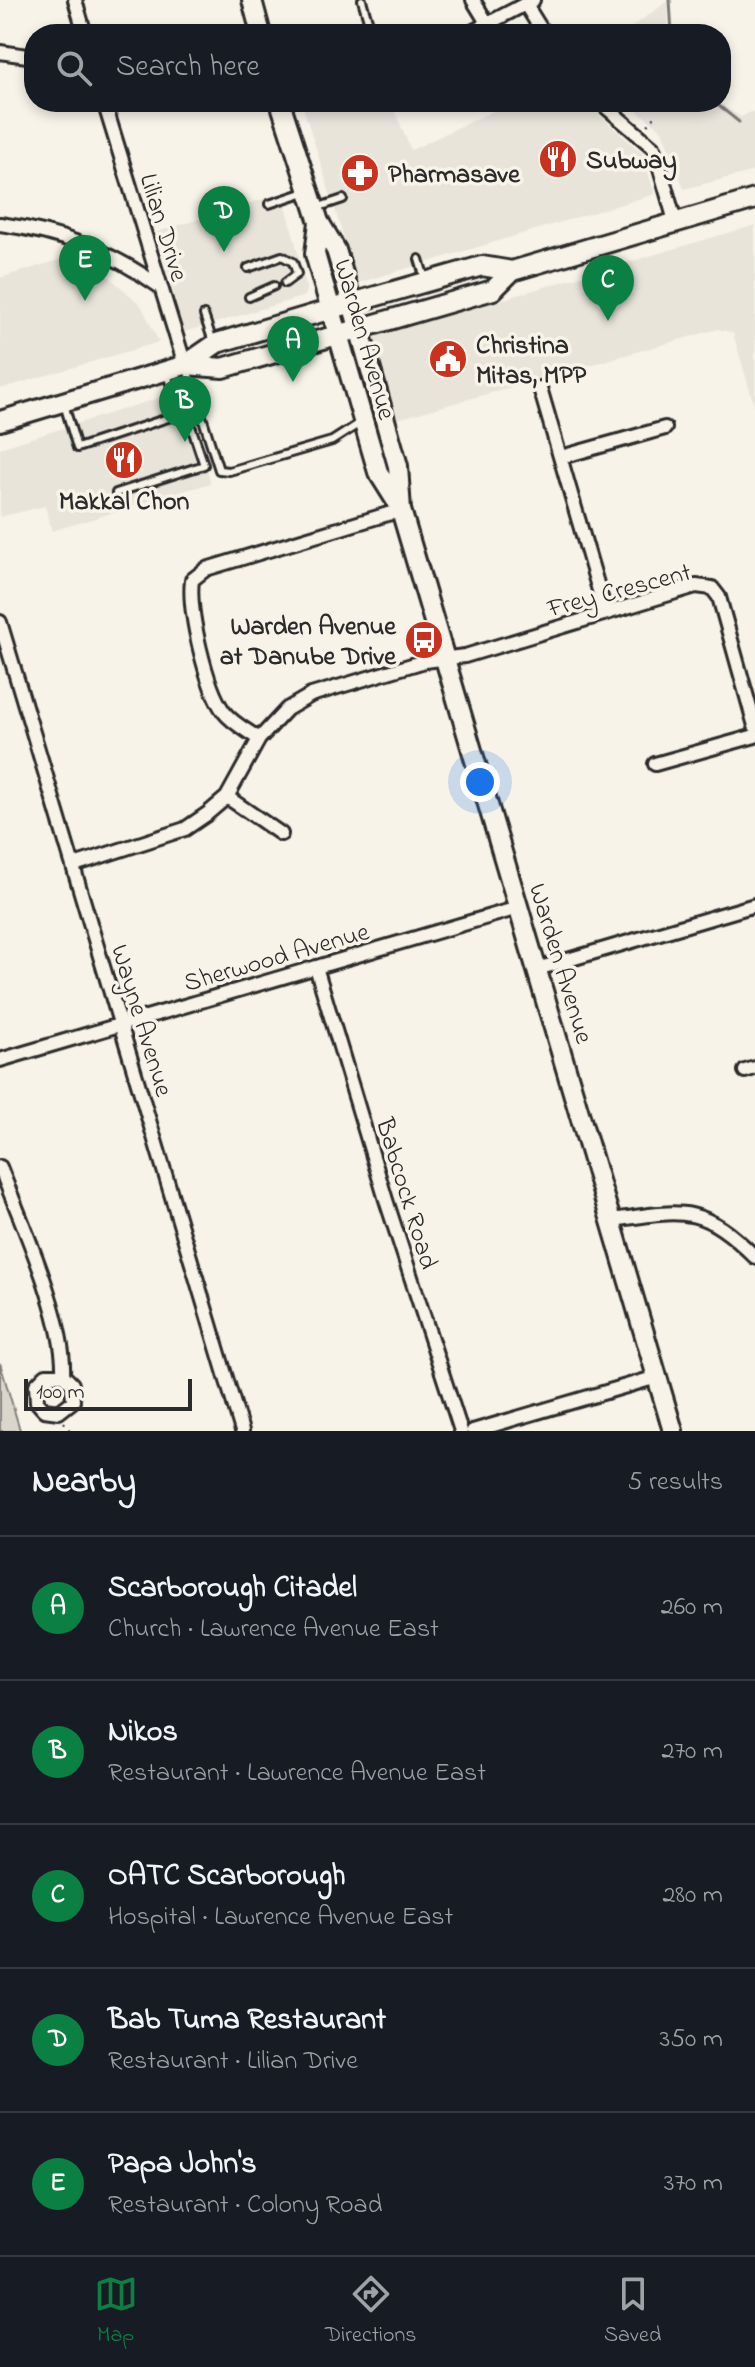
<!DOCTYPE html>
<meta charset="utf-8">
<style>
body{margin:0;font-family:"Indie Flower",sans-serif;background:#20242c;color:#f1f3f6}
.scale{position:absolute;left:24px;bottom:20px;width:168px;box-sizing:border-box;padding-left:8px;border:4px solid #2b2b2b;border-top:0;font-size:22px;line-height:28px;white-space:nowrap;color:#2b2b2b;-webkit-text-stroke:6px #f7f3e8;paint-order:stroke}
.you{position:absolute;left:480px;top:782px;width:28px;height:28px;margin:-20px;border:6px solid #fff;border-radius:50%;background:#1a73e8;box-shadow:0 0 0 12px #1a73e833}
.badge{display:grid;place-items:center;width:52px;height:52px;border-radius:50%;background:#0b8043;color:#fff;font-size:26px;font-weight:700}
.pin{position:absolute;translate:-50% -66px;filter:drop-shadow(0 2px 4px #0008)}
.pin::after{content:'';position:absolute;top:42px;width:28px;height:24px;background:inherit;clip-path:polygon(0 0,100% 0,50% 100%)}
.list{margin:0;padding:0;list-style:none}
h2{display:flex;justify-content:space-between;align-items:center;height:104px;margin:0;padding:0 32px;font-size:34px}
h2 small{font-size:26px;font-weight:400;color:#9ea1a6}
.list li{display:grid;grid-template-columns:52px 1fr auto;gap:24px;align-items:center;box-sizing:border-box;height:144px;padding:0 32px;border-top:2px solid #363941}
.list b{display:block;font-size:30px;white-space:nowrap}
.list p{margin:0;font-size:26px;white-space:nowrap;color:#9ea1a6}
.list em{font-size:26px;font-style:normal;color:#9ea1a6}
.icon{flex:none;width:44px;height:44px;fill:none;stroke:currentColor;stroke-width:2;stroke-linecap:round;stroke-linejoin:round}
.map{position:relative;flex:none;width:755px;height:1431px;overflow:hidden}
.search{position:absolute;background:#171b24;box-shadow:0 4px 12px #0003;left:24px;right:24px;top:24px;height:88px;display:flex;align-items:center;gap:20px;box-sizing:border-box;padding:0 28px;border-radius:32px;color:#9ea1a6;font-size:30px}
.sheet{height:824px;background:#171b24}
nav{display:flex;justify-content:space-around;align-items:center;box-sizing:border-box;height:112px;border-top:2px solid #363941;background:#171b24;font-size:22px;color:#9ea1a6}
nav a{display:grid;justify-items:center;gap:4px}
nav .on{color:#0b8043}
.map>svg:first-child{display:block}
</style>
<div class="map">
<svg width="755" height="1431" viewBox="0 0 755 1431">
<rect width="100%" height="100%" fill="#f7f3e8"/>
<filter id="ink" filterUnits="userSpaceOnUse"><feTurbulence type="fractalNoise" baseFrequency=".0125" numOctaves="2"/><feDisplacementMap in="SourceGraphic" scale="16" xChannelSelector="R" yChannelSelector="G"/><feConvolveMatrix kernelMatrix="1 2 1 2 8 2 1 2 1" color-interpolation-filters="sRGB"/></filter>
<g filter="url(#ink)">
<!-- built -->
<path fill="#e8e4da" d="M668 1V34H622Z
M321 102H391L411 150 512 102H585L642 153 655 194 358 283 303 107Z
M626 102H718L741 117 755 110V171L684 189 662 130Z
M283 193 307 290 305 296 184 332 157 232Z
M755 225V408L733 333 718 329 394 420 371 338Z
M82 253 141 305 159 342 0 389V278Z
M184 390 211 483 52 531 45 506 0 517V448Z"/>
<!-- green -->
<path fill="#dad6cc" stroke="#82807c" stroke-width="2" d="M0 1363 20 1430V1431H0Z"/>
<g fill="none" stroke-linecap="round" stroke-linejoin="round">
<!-- stream -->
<path stroke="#7a7874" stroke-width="3" d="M670 0 672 34
M714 102 739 122"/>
<!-- service casing -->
<g stroke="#2b2b2b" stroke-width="12">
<path id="service" d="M362 0 372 34
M269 204 308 191
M316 208 343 199
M419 259 425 279
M248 268 282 256 293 262 297 274 285 283
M249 297 274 286
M204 315 213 342
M187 369 219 470 229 471 332 441 360 423
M64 404 77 448 180 414 167 374
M116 493 204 465 191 426 180 414"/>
</g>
<!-- minor casing -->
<g stroke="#2b2b2b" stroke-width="18">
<path id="minor" d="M75 0 85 34
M473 0 487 23
M526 5 544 34
M468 34 533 0
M0 52 34 57
M104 102 185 365
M600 102 654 148 675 221
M0 224C60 232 110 251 159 286
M540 388 605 611
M561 457 665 428
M0 622 242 1431
M259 739C248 731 232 723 224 712 206 688 188 610 192 580L206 569 401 510
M655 764 755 736
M227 797 281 834
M74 865 185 829 207 814 227 797 259 739 287 709 311 695 425 661 465 656 696 586 712 588 719 597 755 726
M316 967 386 1200 461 1431
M537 969 755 905
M0 1060 518 908
M745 1071 755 1068
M0 1167C21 1222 66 1319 63 1375L72 1384 73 1401 59 1412 44 1410 37 1402 36 1385 46 1375H63
M613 1220C683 1210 702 1204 755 1257
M473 1431 657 1377"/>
</g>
<!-- secondary casing -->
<g stroke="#2b2b2b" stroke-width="24">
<path id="secondary" d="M252 0 261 34
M280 102 319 222 336 250 352 303 398 466 401 510 673 1431
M319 222 315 254 331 310 378 472 400 507
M185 365 223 368 493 290 512 271 755 199
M0 421 185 365 217 343 352 303 482 266 512 271"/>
</g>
<!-- path -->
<path stroke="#2b2b2b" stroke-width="2" stroke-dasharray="2 6" stroke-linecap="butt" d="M648 125 655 117
M64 1422 70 1431"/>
<!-- service -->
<use href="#service" stroke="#f7f3e8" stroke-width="6"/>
<!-- minor -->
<use href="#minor" stroke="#f7f3e8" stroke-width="12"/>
<!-- secondary -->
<use href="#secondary" stroke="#f7f3e8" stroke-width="18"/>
</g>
</g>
<!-- icons -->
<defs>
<g id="restaurant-disc" transform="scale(2)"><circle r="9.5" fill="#c8321e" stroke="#f7f3e8"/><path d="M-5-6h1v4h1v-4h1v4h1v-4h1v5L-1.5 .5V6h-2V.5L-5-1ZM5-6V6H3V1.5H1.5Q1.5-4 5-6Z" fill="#fff"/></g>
<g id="pharmacy-disc" transform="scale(2)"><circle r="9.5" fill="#c8321e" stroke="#f7f3e8"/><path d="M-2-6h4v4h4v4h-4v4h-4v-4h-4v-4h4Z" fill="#fff"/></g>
<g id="civic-disc" transform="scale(2)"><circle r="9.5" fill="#c8321e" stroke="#f7f3e8"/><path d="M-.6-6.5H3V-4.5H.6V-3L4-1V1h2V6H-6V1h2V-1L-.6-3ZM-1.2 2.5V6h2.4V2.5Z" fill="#fff"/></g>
<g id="bus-disc" transform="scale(2)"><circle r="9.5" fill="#c8321e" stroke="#f7f3e8"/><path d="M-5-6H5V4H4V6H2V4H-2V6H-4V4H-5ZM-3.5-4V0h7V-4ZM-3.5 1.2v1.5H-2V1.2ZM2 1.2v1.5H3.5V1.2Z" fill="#fff"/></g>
</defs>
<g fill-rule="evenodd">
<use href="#restaurant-disc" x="558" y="159"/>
<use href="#pharmacy-disc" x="360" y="173"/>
<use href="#civic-disc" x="448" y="359"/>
<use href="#restaurant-disc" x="124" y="460"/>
<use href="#bus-disc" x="424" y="640"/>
</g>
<g text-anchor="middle" stroke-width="7" stroke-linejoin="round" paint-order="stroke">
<!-- poi labels -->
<g font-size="26" font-weight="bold" fill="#2b2b2b" stroke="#f7f3e8" text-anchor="start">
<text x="586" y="168">Subway</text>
<text x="388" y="182">Pharmasave</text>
<text x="476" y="353">Christina<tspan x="476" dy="30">Mitas, MPP</tspan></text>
<text x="124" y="509" text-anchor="middle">Makkal Chon</text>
<text x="396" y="634" text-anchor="end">Warden Avenue<tspan x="396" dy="30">at Danube Drive</tspan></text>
</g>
<!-- street labels -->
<g font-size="26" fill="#2b2b2b" stroke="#f7f3e8">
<text transform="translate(165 227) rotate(73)" y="9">Lilian Drive</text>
<text transform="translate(366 339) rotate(74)" y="9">Warden Avenue</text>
<text transform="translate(619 589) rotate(-15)" y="9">Frey Crescent</text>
<text transform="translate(276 956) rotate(-16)" y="9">Sherwood Avenue</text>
<text transform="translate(562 963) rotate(73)" y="9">Warden Avenue</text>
<text transform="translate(143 1020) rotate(73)" y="9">Wayne Avenue</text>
<text transform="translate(408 1193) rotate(73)" y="9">Babcock Road</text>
</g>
</g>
</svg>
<div class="scale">100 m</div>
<div class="you"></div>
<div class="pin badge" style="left:293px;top:382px">A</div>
<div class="pin badge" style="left:185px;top:442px">B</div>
<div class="pin badge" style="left:608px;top:321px">C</div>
<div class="pin badge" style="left:224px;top:252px">D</div>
<div class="pin badge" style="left:85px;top:301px">E</div>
<div class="search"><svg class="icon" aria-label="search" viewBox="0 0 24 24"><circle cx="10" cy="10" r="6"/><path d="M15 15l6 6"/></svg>Search here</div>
</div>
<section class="sheet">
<h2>Nearby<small>5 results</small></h2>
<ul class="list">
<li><span class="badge">A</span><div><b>Scarborough Citadel</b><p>Church · Lawrence Avenue East</p></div><em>260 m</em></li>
<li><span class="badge">B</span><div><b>Nikos</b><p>Restaurant · Lawrence Avenue East</p></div><em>270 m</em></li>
<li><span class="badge">C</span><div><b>OATC Scarborough</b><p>Hospital · Lawrence Avenue East</p></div><em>280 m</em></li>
<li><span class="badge">D</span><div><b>Bab Tuma Restaurant</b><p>Restaurant · Lilian Drive</p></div><em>350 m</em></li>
<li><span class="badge">E</span><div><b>Papa John's</b><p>Restaurant · Colony Road</p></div><em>370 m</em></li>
</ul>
</section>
<nav>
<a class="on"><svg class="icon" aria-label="map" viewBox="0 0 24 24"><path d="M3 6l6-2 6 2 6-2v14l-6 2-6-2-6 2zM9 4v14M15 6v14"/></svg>Map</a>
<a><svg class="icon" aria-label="directions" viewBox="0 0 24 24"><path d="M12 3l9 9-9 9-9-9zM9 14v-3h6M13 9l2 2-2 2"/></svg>Directions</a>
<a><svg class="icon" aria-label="saved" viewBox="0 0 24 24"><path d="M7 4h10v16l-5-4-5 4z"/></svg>Saved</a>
</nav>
